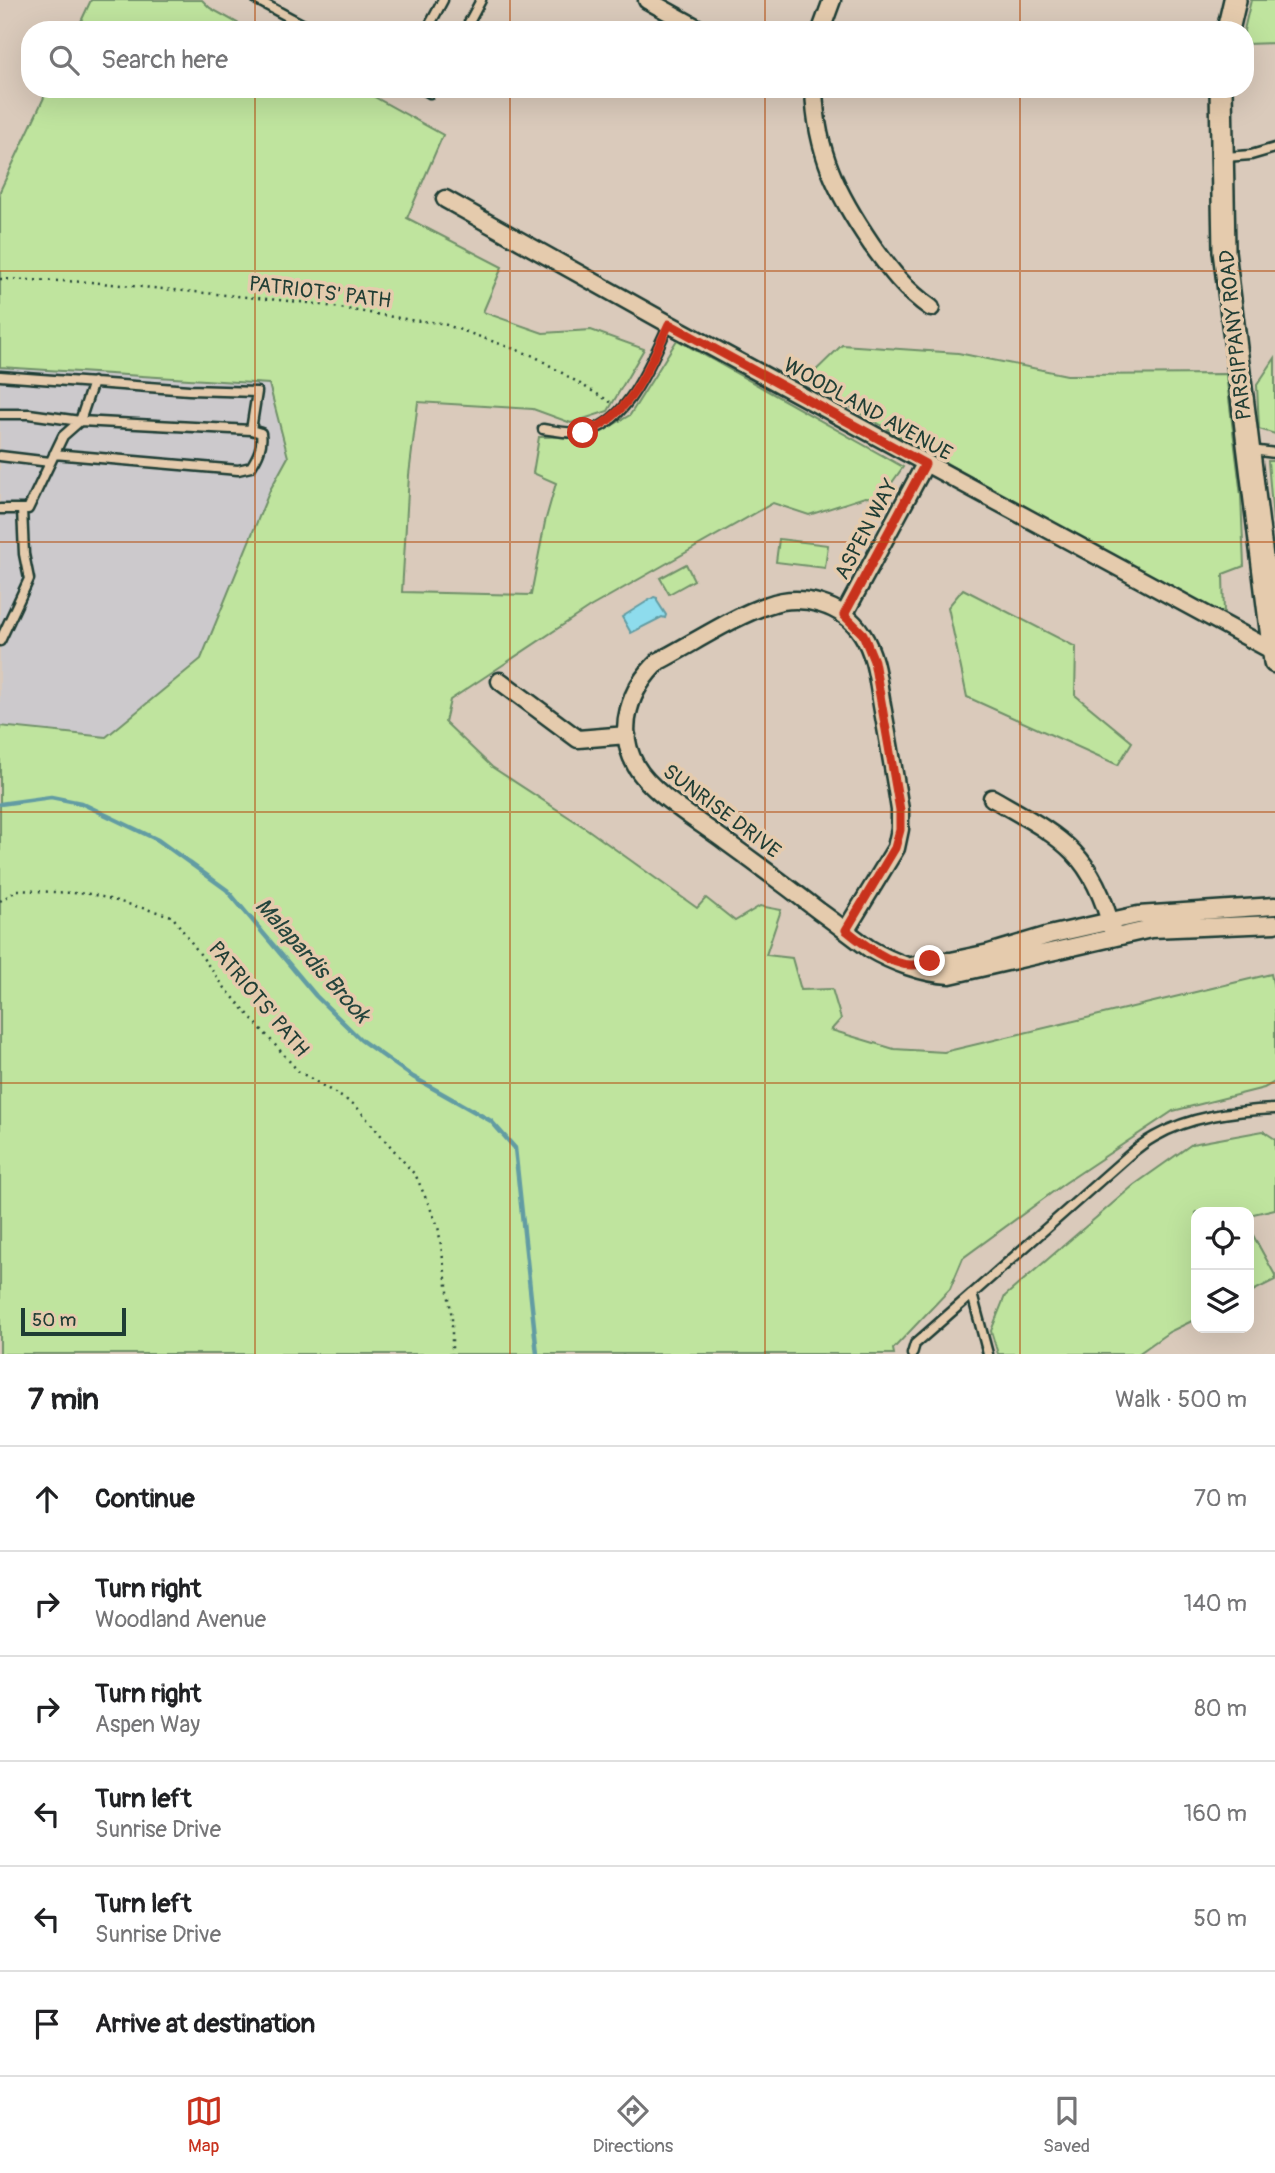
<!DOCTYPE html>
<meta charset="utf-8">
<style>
body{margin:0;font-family:Pangolin,sans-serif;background:#f6f6f6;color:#202124}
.controls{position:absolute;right:21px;bottom:21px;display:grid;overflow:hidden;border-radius:14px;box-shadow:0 7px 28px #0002}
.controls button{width:63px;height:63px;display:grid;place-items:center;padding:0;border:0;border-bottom:2px solid #e0e0e0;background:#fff;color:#202124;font:35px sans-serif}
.scale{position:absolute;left:21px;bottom:18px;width:105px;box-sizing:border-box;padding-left:7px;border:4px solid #1f3d34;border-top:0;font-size:19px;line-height:24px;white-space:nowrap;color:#1f3d34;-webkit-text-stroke:5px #e5cbad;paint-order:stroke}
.stop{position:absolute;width:21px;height:21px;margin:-16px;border:5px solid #c8321e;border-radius:50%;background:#fff}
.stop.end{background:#c8321e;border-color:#fff;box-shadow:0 2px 7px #0008}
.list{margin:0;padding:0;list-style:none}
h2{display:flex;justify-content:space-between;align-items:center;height:91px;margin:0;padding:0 28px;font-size:30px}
h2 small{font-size:23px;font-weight:400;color:#757577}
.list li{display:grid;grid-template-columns:46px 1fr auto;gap:21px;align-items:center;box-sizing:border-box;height:105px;padding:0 28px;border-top:2px solid #e0e0e0}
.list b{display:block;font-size:26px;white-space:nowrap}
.list p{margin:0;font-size:23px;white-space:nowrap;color:#757577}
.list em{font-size:23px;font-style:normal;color:#757577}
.icon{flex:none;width:38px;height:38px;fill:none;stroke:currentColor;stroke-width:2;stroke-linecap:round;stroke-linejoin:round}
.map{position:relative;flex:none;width:1275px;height:1354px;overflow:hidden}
.search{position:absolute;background:#fff;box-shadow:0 7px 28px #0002;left:21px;right:21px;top:21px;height:77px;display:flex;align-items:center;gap:18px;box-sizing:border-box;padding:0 24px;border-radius:28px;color:#757577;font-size:26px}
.sheet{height:721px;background:#fff}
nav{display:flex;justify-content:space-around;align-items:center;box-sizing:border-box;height:98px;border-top:2px solid #e0e0e0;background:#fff;font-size:19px;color:#757577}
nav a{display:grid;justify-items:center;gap:4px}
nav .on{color:#c8321e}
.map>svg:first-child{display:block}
</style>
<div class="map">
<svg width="1275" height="1354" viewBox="0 0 1275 1354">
<rect width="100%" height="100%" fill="#dacabb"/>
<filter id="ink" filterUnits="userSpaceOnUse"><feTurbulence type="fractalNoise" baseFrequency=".0143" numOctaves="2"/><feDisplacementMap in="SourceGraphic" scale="14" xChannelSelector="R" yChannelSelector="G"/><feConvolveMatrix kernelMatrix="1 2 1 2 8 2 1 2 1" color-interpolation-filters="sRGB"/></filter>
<g filter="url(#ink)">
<!-- built -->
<path fill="#ccc9cc" d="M0 367 269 384 288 457 270 490 201 658 106 737 0 726Z"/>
<!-- green -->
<path fill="#bfe49e" stroke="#6f9069" stroke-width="2" d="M91 0H202L210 8 250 30H77Z
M1251 0H1275V43L1245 44 1244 30Z
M48 89H360L443 135 407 218 502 267 483 312 543 333 591 330 644 349 608 411 571 423 533 409 418 402 409 475 402 592 531 595 545 522 556 483 533 473 539 437 594 436 630 415 677 340 903 467 881 498 865 497 809 515 773 503 590 607 450 700 445 722 492 767 587 829 697 908 706 898 735 921 760 906 781 910 766 955 792 958 801 990 832 989 841 1019 831 1030 894 1049 944 1052 1271 974 1275 993V1082L1264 1088 1173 1111 1065 1183 963 1258 950 1289 893 1349 894 1354H0V726L106 737 201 659 270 490 288 457 269 384 0 367V191Z
M842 345 958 353 1067 375 1226 374 1241 496 1244 566 1223 574 1224 615 1093 548 805 381Z
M1275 358V434L1259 429 1257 385Z
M1268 461H1275V520H1273Z
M779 539 828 545 825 568 776 562Z
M686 564 694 580 669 594 660 578Z
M963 589 1076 647 1075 695 1132 742 1118 765 967 697 948 607Z
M1263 1131 1275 1139V1209L1249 1215V1212H1196V1319L1169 1332 1138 1354H998L991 1331 1005 1296 1134 1185 1192 1144Z
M1249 1228 1275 1275V1280L1249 1293Z"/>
<!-- water -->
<path fill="#8edced" stroke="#629ca3" stroke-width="2" d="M654 597 657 598V601L666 615 665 618 662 617 631 633 622 617Z"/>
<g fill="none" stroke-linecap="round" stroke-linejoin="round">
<!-- stream -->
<path stroke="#629ca3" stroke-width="4.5" d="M0 804 51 797 81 803 158 840 227 890 316 996 361 1040 413 1077 491 1121 515 1148 537 1354"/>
<!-- lane casing -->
<g stroke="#1f3d34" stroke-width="13">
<path id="lane" d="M257 0 313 30
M427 30 443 0
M465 30 481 0
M423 89 430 93 432 89
M1225 157 1251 155 1275 148
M0 376 189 390 257 392 251 430
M0 414H29L80 421 251 430 261 433C263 446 258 456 251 467L238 470 54 454
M543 429C556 431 569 434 582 432 627 428 652 359 669 324
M1251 450 1275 453
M0 456 50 462
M0 509H28L63 436 80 421 93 382
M0 641 29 579 24 554 22 509
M912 1354 915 1344 972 1294
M988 1354 972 1294 1128 1156C1136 1149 1145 1142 1154 1137 1190 1116 1234 1111 1275 1109"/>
</g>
<!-- street casing -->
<g stroke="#1f3d34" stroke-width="21">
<path id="street" d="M647 0 701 30
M821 30 832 0
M814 89C816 152 837 194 872 245 891 271 904 289 931 308
M445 199 669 324 1273 651
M844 615 925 464
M500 681 578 739 627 735
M992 798C1058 836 1092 850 1112 930
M846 930 896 848 900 829V810C895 777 889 744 883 711 878 685 877 657 862 634 843 604 801 593 768 605 734 616 692 644 659 661 630 688 615 729 636 766 651 793 700 822 725 841 757 864 788 887 819 911 836 923 853 937 870 949 892 962 924 974 950 975L1151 929 1275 924
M912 966 930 961H951L989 953 1049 935 1138 915 1275 906"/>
</g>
<!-- secondary casing -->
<g stroke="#1f3d34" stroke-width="26">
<path id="secondary" d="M1228 30 1235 0
M1221 89 1224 251 1275 662"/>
</g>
<!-- path -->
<path stroke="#1f3d34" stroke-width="2.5" stroke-dasharray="2 5" stroke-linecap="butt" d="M0 279 90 282 310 303 411 320 441 323 534 356 612 403
M0 901 18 890 91 894 172 916 225 988 298 1071 355 1105 416 1176 438 1226 452 1318V1354"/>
<!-- lane -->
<use href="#lane" stroke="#e5cbad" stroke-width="8"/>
<!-- street -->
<use href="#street" stroke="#e5cbad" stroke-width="16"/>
<!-- secondary -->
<use href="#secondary" stroke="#e5cbad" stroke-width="21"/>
</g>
</g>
<g fill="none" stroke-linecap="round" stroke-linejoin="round" filter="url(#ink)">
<!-- route -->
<path stroke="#c8321e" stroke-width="9" d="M583 433C631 418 649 366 669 324L925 464 844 615 863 634 874 661 900 810V830L895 848 846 930C862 943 892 967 914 965 919 965 925 962 930 961"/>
</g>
<!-- grid -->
<path fill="none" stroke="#b65216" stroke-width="2" stroke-opacity="0.55" d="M255 0V30M510 0V30M765 0V30M1020 0V30M255 89V1354M510 89V1354M765 89V1354M1020 89V1354M0 271H1275M0 542H1275M0 812H1275M0 1083H1275"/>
<g text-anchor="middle" stroke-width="7" stroke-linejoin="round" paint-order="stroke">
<!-- street labels -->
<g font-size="21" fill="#1f3d34" stroke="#e5cbad">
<text transform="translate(320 292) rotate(7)" y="7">PATRIOTS' PATH</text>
<text transform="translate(1235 335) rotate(-96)" y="7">PARSIPPANY ROAD</text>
<text transform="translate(868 409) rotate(29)" y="7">WOODLAND AVENUE</text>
<text transform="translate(866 529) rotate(-62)" y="7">ASPEN WAY</text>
<text transform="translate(722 811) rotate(37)" y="7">SUNRISE DRIVE</text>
<text transform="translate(259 999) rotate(50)" y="7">PATRIOTS' PATH</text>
</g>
<!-- water labels -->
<g font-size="23" font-style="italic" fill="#25453d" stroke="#e5cbad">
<text transform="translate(313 960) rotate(48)" y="8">Malapardis Brook</text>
</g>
</g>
</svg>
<div class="controls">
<button><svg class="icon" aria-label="locate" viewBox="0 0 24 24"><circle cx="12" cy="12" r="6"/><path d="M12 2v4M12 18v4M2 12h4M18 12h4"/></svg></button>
<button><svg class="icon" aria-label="layers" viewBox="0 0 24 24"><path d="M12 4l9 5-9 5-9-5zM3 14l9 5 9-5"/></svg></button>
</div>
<div class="scale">50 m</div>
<div class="stop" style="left:583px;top:433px"></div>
<div class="stop end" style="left:930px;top:961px"></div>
<div class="search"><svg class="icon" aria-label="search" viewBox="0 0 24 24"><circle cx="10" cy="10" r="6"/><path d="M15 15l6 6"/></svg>Search here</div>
</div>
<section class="sheet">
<h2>7 min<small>Walk · 500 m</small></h2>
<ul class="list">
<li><svg class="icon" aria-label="ahead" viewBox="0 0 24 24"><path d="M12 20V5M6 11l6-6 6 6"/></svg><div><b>Continue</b></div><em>70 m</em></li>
<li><svg class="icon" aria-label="right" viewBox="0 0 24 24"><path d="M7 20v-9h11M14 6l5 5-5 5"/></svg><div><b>Turn right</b><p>Woodland Avenue</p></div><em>140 m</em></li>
<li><svg class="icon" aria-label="right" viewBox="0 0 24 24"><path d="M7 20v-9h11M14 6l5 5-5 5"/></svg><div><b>Turn right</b><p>Aspen Way</p></div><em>80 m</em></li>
<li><svg class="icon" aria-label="left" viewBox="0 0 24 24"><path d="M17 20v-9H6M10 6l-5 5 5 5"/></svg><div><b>Turn left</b><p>Sunrise Drive</p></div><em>160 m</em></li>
<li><svg class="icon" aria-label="left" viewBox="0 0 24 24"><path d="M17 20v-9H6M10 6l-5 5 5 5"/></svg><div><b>Turn left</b><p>Sunrise Drive</p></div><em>50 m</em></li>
<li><svg class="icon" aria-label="arrive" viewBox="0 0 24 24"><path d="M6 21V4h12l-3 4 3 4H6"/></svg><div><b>Arrive at destination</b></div></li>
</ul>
</section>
<nav>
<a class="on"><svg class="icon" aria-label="map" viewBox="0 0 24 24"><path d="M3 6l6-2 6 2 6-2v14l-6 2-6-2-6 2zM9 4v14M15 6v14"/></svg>Map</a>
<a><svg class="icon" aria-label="directions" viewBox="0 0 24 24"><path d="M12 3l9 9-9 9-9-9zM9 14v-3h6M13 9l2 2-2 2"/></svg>Directions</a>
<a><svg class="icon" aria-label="saved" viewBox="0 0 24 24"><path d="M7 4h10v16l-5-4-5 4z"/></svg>Saved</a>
</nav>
